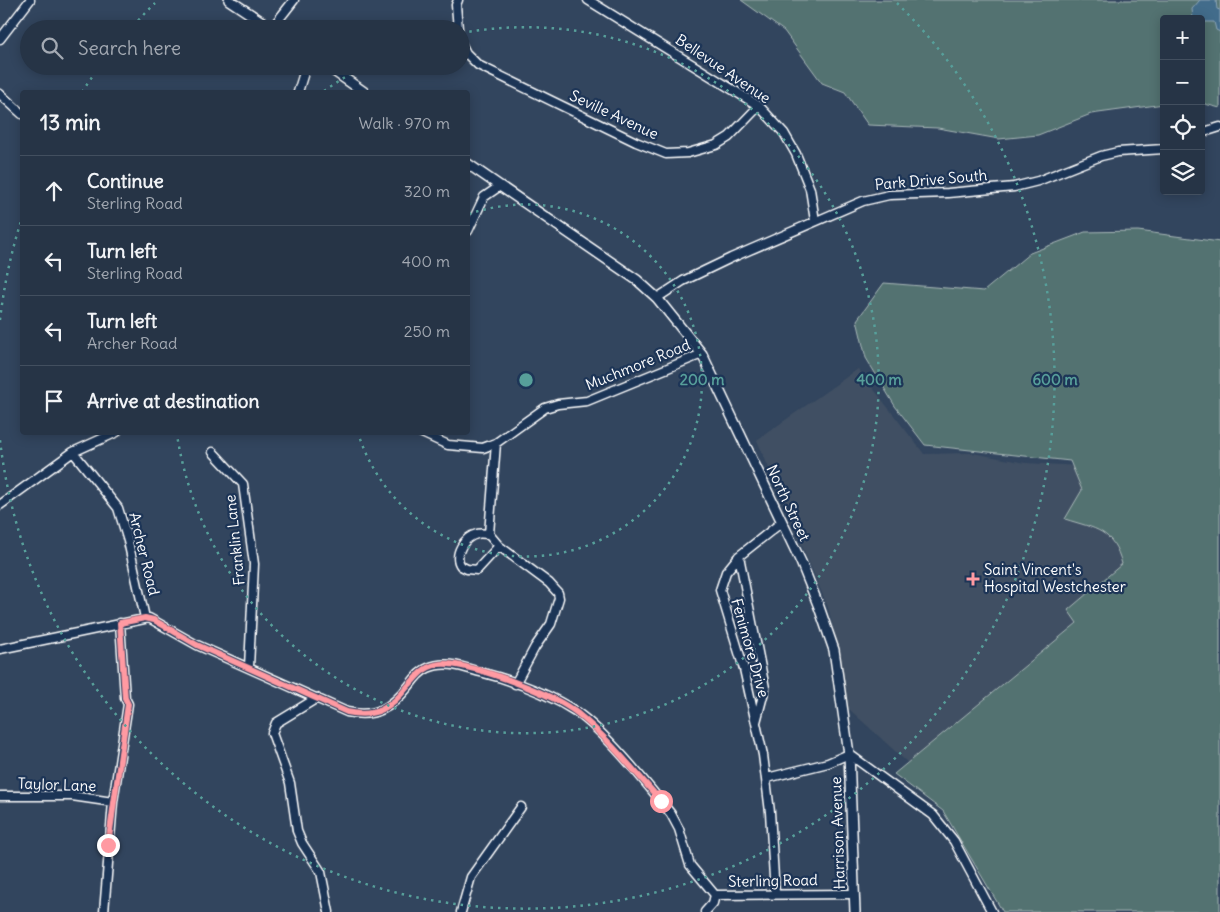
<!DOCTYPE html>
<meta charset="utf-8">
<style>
body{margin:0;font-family:Delius,sans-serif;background:#2e3c4d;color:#f1f3f6}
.controls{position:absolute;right:15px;top:15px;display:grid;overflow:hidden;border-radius:5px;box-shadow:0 2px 12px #0003}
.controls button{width:45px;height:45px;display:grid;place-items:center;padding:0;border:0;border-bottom:1px solid #424f5f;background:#263446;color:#f1f3f6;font:25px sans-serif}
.stop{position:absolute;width:15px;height:15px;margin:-11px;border:4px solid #ff9aa2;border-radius:50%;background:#fff}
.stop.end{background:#ff9aa2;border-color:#fff;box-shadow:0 1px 5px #0008}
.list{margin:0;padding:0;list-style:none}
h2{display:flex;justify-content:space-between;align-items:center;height:65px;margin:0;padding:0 20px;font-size:21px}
h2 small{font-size:16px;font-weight:400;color:#a4aab3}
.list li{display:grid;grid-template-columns:32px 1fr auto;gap:15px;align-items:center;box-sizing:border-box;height:70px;padding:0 20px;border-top:1px solid #424f5f}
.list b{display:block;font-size:19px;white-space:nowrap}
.list p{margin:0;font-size:16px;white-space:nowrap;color:#a4aab3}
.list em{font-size:16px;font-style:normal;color:#a4aab3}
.icon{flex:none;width:28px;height:28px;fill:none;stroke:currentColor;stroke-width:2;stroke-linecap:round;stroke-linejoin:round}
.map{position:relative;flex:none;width:1220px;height:912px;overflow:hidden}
.search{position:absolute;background:#263446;box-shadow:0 2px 12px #0003;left:20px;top:20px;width:450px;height:55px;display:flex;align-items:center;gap:12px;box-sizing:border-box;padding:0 18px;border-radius:28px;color:#a4aab3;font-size:19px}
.panel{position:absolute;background:#263446;box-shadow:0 2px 12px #0003;left:20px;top:90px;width:450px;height:345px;border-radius:5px}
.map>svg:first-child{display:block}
</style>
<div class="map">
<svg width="1220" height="912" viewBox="0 0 1220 912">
<rect width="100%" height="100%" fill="#32455e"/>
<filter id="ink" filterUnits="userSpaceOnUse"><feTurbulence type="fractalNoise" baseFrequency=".02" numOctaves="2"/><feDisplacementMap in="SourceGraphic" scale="10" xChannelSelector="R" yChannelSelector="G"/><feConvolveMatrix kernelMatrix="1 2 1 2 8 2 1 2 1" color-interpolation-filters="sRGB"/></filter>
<g filter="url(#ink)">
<!-- built -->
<path fill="#415063" d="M858 369 924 454 972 453 1025 463 1152 470 1201 520 908 763 848 708 837 643 828 607 757 440Z"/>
<!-- green -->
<path fill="#537271" stroke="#a9b8b8" d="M741 0H1220V108L1201 103V19H1164V104L1091 114 1038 135 999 139 938 128 868 125 845 92 822 83 784 31Z
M1138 231 1220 242V912H1003L943 811 894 774 1077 623 1068 610 1122 564C1113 529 1096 529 1065 519L1082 490 1070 461 925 445 895 406 866 358 857 320 884 283 984 291 1030 253 1085 232Z"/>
<!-- water -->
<path fill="#436c8b" stroke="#8ea7b9" d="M1200 0H1216L1217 9 1220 10V32L1216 30 1214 22H1201V19H1193L1192 9Z"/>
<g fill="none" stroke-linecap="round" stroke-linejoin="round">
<!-- minor casing -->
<g stroke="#fff" stroke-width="11">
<path id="minor" d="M458 0 456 5 458 29
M588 0 759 106 784 133 796 154 810 189 815 221
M272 28 294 0
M0 39 30 0
M461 43 466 53 478 65 636 142 666 154 688 153 716 145 729 137 759 106
M298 92 306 66
M0 94 22 114
M1201 133 1220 127
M468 231 484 197 500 186
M657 298 683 281 731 258 863 201 889 195 948 193 1014 187 1038 181 1101 156 1118 152 1164 149
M420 432 448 445 483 448 496 443 545 408 558 404 587 401 702 354
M496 443 489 534 499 546 549 583 558 593 559 598 551 624 535 647 515 684
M73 452 118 508 128 541 145 618
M213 452 243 484 254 564 249 667
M0 505 73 452 117 432
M489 534C485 534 480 533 477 534 464 537 453 555 461 566L467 569 477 570 499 546
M739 556 765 688 756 722
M0 649 149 618 197 645 347 712C376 718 391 708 409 686 414 679 420 671 428 668 445 660 463 667 480 672 511 680 547 693 575 711 606 732 647 784 671 814L679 829 690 865 715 895 854 894
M317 698 276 723 272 733 290 783 297 831 302 843 321 872 329 912
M767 778 828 763 849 754 933 815 954 841 992 912
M0 796H72L113 802
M775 894 770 812 763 755 744 669 720 590 726 572 739 556 782 522
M104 912 113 802 128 704 125 698 120 623
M461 912 471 877 521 807
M705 912 713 903 715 895"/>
</g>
<!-- major casing -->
<g stroke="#fff" stroke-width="12">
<path id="major" d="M229 0 273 29
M327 66 364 92
M468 164 637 280 657 298 702 354 801 562 819 607 834 650 849 754 855 912"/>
</g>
<!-- minor -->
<use href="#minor" stroke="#1d3557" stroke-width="8"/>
<!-- major -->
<use href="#major" stroke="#1d3557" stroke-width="9"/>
</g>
</g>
<g fill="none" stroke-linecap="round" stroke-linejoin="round" filter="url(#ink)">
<!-- route -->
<path stroke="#ff9aa2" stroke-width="6" d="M108 845 128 704 125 698 120 623 145 618 154 620 197 645 347 712C376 718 391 708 408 686 413 681 418 674 424 670 431 665 441 663 449 664 480 667 553 694 577 713 608 738 634 771 661 801"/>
</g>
<!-- distance rings -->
<g fill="none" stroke="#579f9a" stroke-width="2.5" stroke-dasharray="2.5 5">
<path d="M469 214A176 176 0 1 1 358 433"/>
<path d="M324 91A353 353 0 0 1 363 67M462 33A353 353 0 1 1 177 435"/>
<path d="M0 320A529 529 0 0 1 21 221M82 92A529 529 0 0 1 98 69M133 26A529 529 0 0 1 155 3M897 3A529 529 0 1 1 0 440"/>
</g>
<!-- markers -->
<path fill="#ff9aa2" stroke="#1d3557" stroke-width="2" d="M970.5 571.5h5v5h5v5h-5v5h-5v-5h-5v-5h5z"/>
<g text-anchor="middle" stroke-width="4.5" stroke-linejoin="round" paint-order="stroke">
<!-- street labels -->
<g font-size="15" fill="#fff" stroke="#1d3557">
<text transform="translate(723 69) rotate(34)" y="5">Bellevue Avenue</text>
<text transform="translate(614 115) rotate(25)" y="5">Seville Avenue</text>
<text transform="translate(931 180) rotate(-5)" y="5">Park Drive South</text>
<text transform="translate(638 365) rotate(-22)" y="5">Muchmore Road</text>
<text transform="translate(788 503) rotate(65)" y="5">North Street</text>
<text transform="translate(235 540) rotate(-96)" y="5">Franklin Lane</text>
<text transform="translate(144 554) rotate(76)" y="5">Archer Road</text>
<text transform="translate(750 648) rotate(74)" y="5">Fenimore Drive</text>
<text transform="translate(57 785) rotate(2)" y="5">Taylor Lane</text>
<text transform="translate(838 833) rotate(-92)" y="5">Harrison Avenue</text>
<text transform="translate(773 881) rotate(-1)" y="5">Sterling Road</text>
</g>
<!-- poi labels -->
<g font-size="15" fill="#fff" stroke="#1d3557" text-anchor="start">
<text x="984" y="575">Saint Vincent's<tspan x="984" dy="17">Hospital Westchester</tspan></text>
</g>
</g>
<circle cx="526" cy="380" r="8" fill="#579f9a" stroke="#1d3557" stroke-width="2.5"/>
<g font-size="15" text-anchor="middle" font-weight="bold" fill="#579f9a" stroke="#1d3557" stroke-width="4.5" stroke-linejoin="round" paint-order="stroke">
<text x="702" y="385">200 m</text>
<text x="879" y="385">400 m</text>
<text x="1055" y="385">600 m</text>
</g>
</svg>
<div class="controls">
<button>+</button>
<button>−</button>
<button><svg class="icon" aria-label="locate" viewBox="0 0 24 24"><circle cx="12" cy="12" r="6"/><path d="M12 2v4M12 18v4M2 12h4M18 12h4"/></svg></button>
<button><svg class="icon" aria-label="layers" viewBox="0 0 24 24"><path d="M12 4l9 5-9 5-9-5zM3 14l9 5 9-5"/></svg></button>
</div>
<div class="stop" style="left:661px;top:801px"></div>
<div class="stop end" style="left:108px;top:845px"></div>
<div class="search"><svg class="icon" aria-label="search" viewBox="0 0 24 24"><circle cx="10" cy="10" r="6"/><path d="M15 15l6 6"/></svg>Search here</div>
<section class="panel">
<h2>13 min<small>Walk · 970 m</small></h2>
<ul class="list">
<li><svg class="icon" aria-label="ahead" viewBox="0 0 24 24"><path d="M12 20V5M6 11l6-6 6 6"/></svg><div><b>Continue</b><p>Sterling Road</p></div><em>320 m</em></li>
<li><svg class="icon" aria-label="left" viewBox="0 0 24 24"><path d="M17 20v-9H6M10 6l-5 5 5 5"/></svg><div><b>Turn left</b><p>Sterling Road</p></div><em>400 m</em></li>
<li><svg class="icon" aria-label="left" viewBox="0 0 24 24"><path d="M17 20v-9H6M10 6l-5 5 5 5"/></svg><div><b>Turn left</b><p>Archer Road</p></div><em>250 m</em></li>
<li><svg class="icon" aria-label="arrive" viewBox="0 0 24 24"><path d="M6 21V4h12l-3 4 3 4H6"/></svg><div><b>Arrive at destination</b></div></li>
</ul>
</section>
</div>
